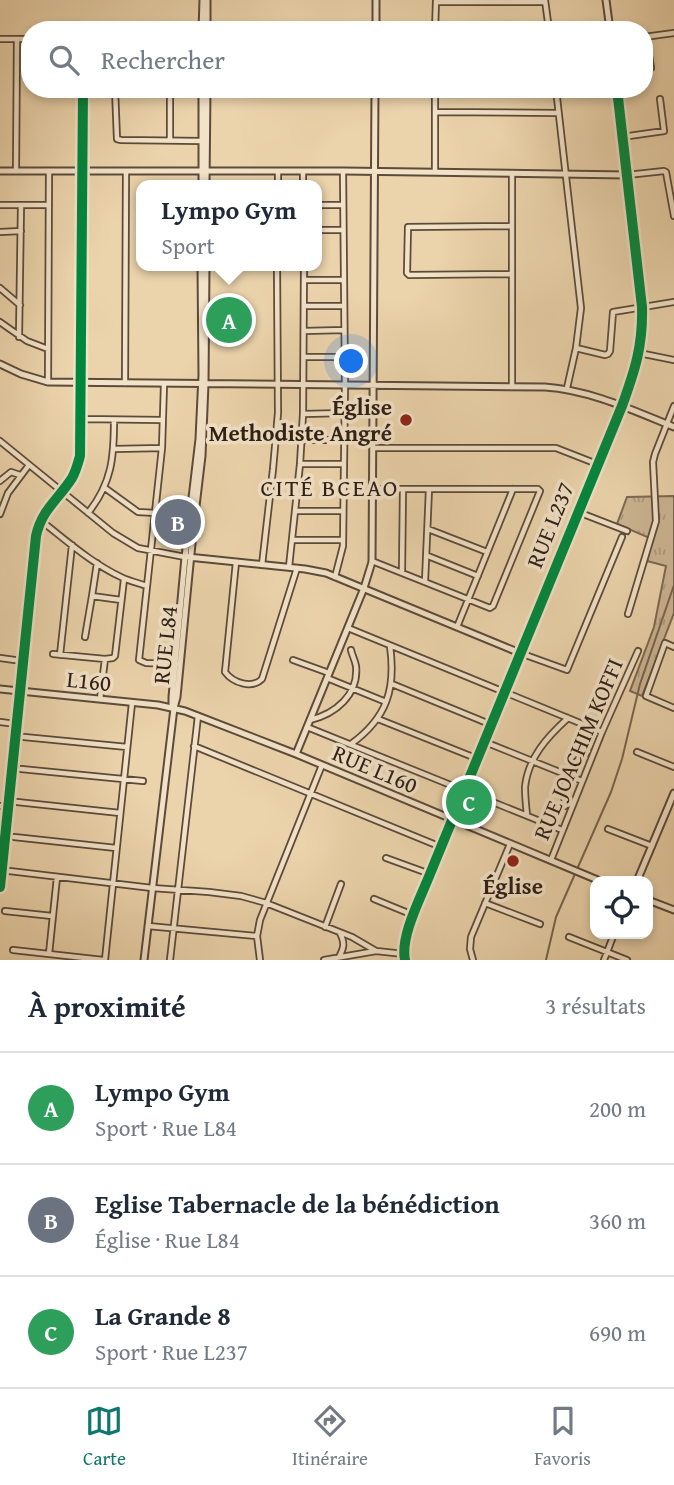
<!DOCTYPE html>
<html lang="fr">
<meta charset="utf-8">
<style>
body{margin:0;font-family:"Gentium Book Plus",serif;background:#f2f2f3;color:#1f2937}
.controls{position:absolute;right:21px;bottom:21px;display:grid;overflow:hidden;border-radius:14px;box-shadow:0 4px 10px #0003}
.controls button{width:63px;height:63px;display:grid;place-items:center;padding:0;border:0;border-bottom:2px solid #e0e1e3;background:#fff;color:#1f2937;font:35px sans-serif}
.you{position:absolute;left:352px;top:362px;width:24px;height:24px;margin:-18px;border:5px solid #fff;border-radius:50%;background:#1a73e8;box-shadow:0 0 0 10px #1a73e833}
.badge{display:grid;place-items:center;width:46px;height:46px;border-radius:50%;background:#0f766e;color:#fff;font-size:23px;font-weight:700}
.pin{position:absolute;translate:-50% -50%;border:4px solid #fff;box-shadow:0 2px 7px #0006}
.popup{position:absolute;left:136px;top:180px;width:186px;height:91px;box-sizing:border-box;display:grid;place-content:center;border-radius:14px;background:#fff;filter:drop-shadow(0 2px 5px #0005);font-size:23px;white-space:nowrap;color:#747a83}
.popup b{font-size:26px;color:#1f2937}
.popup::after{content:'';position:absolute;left:50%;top:100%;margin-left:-14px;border:14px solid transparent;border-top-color:#fff}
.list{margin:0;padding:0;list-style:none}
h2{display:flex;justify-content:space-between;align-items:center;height:91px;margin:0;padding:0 28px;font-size:30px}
h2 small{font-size:23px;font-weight:400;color:#747a83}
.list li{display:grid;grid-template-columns:46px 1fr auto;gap:21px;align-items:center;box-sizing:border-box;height:112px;padding:0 28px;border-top:2px solid #e0e1e3}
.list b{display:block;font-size:26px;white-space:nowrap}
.list p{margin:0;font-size:23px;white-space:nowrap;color:#747a83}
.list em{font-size:23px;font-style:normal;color:#747a83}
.icon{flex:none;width:38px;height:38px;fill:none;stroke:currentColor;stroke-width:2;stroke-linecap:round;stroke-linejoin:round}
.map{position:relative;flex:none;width:674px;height:960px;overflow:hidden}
.search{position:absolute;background:#fff;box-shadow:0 4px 10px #0003;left:21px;right:21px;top:21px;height:77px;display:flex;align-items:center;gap:18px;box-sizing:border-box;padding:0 24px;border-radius:28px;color:#747a83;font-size:26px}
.sheet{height:427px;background:#fff}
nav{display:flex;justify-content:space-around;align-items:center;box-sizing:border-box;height:98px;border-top:2px solid #e0e1e3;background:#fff;font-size:19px;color:#747a83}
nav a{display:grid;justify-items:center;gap:4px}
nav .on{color:#0f766e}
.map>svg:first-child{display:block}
</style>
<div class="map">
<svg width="674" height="960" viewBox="0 0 674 960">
<defs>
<pattern id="grass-tufts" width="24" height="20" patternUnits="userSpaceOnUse" patternTransform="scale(1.75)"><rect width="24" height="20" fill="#cbb492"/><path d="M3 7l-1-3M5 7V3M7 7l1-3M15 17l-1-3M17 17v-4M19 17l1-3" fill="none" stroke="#ae9a7d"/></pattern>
</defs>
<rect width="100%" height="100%" fill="#ebd3ab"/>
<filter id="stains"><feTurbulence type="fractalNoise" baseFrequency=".00286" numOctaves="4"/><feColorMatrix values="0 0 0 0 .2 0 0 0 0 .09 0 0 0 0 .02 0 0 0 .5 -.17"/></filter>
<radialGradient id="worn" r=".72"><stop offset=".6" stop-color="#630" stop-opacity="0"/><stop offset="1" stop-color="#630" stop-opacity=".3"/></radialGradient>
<!-- grass -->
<path fill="url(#grass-tufts)" stroke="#7c6954" stroke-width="2" d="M674 496V613L642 696 630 691 654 627 666 566 647 561 652 539 617 524 627 497Z"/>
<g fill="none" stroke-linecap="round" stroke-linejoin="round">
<!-- stream -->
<path stroke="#786550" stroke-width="2" d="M546 960 556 917 611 792 622 759 640 684 674 585"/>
<!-- minor casing -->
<g stroke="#5c4b3a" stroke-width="8">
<path id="minor" d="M545 0 549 30
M436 2H545
M435 30 436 1
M644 37 674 33
M0 39H30
M644 70 651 68 646 36
M115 89 117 139 121 140 202 141
M170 89V140
M435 89V172
M556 89 581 308 576 348 567 388
M435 112 558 113
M622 137 664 131 660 99
M16 171 17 39
M303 172V185
M512 173V387
M627 175 664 171 666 172 674 216
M278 185V172
M0 205H49
M316 205H343
M512 226 408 227 407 273 409 275 512 274
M316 230H343
M0 232 21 231
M304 280H343
M0 288 20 305
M304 306H344
M0 322 27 341 48 349
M304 331 344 330
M19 337 21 205
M576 348 605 355 608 354 610 351 613 312 674 302
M639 353 674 360
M304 357H344
M48 382 49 171
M125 383 126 172
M164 384 162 448 139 660 146 663 176 664
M303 414 344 413
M81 419 163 420
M302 440H344
M0 441 113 533 138 548 185 557
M374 448H556L597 464
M114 449 162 448
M300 464H344
M0 481 11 472 20 475
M105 488 138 512 156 513
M295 511H343
M578 512 627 531
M88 513C112 483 114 457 114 420
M0 514 8 493 29 465
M40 520C66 540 91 563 121 577 129 581 138 583 147 586
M428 529 487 552
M292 540H343
M428 556 478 576
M372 561 490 608 493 606 540 491 538 489H374
M236 562 225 672C233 683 252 689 262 679L297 568
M262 565 273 469 278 413 277 266
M289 567 300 464 303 414 304 266
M402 572 403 489
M335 577 343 546 345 385 343 171
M425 582 429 489
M92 596 97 563
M628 614 656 521 653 462 655 454 674 406
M457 627 513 489
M348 628 602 732
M85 637 92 596 121 600
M674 647 665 643 646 696 674 708
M520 653 567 670 622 537
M53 654 105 659
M60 655 72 545
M0 658 22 661
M293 660 329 673
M327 678 386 702
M392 684 492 725
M100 699 105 659 113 658 115 656 124 579
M378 719 478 759
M310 720C335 714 359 695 356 666 355 660 352 655 351 650
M0 722 16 724
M307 727 562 830
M24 737 127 747
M485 742 582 781
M351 744C387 718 396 689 390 646
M194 746 441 847
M637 752 674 767
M21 769 143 781
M17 802 120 813
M0 806H9
M565 806C562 781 567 767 588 751
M527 815C526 806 525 796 525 787 528 758 547 737 568 718
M608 829 652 846
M14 837 116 848
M386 858 430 874
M551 860 602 732 638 651
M1 870 152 888 209 892 241 896 266 903 352 937 376 951
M0 887 36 536C42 509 58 500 72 478 76 471 78 463 80 456L83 89
M374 899 413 915
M485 903 540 924
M5 911 52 916
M148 926 257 936
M325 927 341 884
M569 937 627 960
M13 950 103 960
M49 954 57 877
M339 957C344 948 345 943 340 933
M105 960 132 703
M170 960 198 716
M260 960 257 936 260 920 322 765
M324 960 376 951 404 954
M473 960 470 949 471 937 510 844
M604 960 614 934"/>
</g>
<!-- tertiary casing -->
<g stroke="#5c4b3a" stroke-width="9">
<path id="tertiary" d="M606 0 610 30
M202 30 203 0
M207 30V0
M376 30V0
M0 171H343L627 175
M202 185V89
M206 185 207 89
M0 364 21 374 48 382 545 387C590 390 632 410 674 427
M188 557 305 569 326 573 520 653
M0 689 158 705 185 711 296 754 600 881
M174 708 172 704V697L185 557 199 439 202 375 201 266
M296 754 364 588 372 562 375 89
M637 881 674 793
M648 900 674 910
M144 960 174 708 177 697 194 523 202 456 205 384 206 266
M405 960C400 936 421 897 430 874L622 406C635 370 643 346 642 307L617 89"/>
</g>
<!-- minor -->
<use href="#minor" stroke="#f2e2c8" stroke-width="4.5"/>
<!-- tertiary -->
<use href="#tertiary" stroke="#f2e2c8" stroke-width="5"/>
<!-- cycleway casing -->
<g stroke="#f2e2c8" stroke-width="15">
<path id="cycleway" d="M0 887 36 536C42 509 58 500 72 478 76 471 78 463 80 456L83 89
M405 960C400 936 421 897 430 874L622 406C635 370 643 346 642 307L617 89"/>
</g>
<!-- cycleway -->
<use href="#cycleway" stroke="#00873e" stroke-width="10"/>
</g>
<!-- markers -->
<g fill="#8f2418" stroke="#f2e2c8" stroke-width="2.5">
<circle cx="406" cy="420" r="7"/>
<circle cx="513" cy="861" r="7"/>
</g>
<g text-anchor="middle" stroke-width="7" stroke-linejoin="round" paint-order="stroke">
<!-- poi labels -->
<g font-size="23" font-weight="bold" fill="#2c1e15" stroke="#f2e2c8" text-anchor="end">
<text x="392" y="415">Église<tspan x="392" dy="26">Methodiste Angré</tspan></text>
<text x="513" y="894" text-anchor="middle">Église</text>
</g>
<!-- street labels -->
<g font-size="23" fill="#2c1e15" stroke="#f2e2c8">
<text transform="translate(550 525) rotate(-68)" y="8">RUE L237</text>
<text transform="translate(165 645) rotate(-84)" y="8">RUE L84</text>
<text transform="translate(89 681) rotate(6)" y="8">L160</text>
<text transform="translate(578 749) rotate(-67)" y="8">RUE JOACHIM KOFFI</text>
<text transform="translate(375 769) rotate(23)" y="8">RUE L160</text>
</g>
<!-- neighbourhood labels -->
<g font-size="24" letter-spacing="2" fill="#2c1e15" stroke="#f2e2c8">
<text x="330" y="496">CITÉ BCEAO</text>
</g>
</g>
<rect width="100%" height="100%" filter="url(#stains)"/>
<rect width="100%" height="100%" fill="url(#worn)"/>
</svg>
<div class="controls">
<button><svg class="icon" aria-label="locate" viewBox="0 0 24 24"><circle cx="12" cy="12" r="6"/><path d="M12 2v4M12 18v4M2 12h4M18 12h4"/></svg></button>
</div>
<div class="you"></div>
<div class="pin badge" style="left:229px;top:320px;background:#2e9e5b">A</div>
<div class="popup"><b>Lympo Gym</b>Sport</div>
<div class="pin badge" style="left:178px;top:522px;background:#6b7280">B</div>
<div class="pin badge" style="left:469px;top:802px;background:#2e9e5b">C</div>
<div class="search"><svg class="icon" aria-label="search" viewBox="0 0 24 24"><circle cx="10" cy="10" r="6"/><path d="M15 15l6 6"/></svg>Rechercher</div>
</div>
<section class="sheet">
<h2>À proximité<small>3 résultats</small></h2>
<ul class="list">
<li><span class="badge" style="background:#2e9e5b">A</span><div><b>Lympo Gym</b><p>Sport · Rue L84</p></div><em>200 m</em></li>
<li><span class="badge" style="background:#6b7280">B</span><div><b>Eglise Tabernacle de la bénédiction</b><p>Église · Rue L84</p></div><em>360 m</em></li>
<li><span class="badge" style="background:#2e9e5b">C</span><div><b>La Grande 8</b><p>Sport · Rue L237</p></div><em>690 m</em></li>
</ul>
</section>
<nav>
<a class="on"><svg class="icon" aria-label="map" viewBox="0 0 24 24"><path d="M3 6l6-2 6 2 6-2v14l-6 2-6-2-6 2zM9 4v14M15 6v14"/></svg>Carte</a>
<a><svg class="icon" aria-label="directions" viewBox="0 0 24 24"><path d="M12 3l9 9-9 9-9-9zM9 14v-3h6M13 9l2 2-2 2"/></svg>Itinéraire</a>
<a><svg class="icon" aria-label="saved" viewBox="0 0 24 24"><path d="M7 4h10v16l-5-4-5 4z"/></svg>Favoris</a>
</nav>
